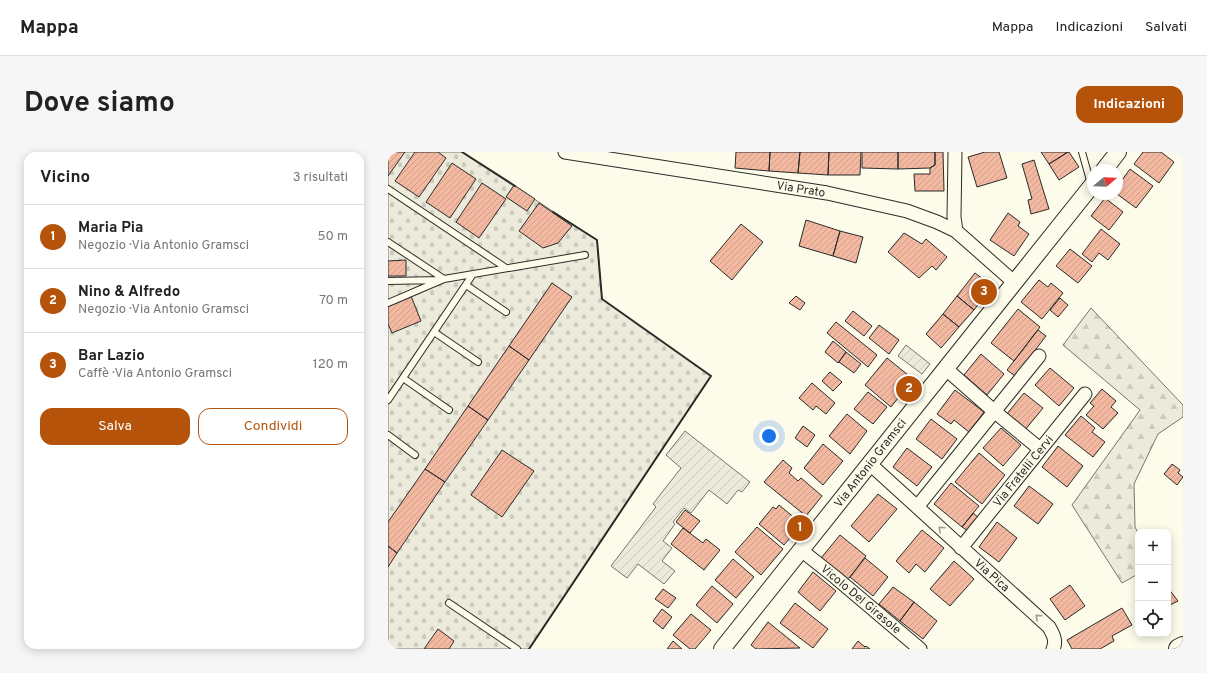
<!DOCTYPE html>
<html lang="it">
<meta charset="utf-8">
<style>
body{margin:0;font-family:Overpass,sans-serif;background:#f6f6f6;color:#222}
.controls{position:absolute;right:12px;bottom:12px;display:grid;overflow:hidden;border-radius:8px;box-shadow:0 2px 10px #0003}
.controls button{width:36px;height:36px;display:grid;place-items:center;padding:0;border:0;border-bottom:1px solid #e0e0e0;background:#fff;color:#222;font:20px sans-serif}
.compass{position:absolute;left:699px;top:12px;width:36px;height:36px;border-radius:50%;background:#fff;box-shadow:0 2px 10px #0003;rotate:71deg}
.you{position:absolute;left:381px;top:284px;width:14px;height:14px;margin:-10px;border:3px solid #fff;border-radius:50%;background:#1a73e8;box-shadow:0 0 0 6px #1a73e833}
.badge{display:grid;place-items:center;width:26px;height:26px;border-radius:50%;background:#b45309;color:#fff;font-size:13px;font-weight:700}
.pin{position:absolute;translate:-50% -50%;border:2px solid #fff;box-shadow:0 1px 4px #0006}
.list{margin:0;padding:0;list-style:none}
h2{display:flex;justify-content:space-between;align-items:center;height:52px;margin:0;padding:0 16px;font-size:17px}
h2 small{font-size:13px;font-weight:400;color:#767676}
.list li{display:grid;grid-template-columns:26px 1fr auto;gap:12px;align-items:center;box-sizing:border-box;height:64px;padding:0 16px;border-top:1px solid #e0e0e0}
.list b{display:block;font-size:15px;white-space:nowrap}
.list p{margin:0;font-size:13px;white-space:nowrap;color:#767676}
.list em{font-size:13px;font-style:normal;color:#767676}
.actions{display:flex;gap:8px;padding:12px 16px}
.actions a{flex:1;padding:9px 0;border:1px solid #b45309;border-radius:12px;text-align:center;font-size:14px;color:#b45309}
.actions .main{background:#b45309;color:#fff}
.icon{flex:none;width:22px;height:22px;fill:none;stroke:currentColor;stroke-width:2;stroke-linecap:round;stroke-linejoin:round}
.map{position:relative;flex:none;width:795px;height:497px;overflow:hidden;border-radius:12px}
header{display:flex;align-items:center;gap:24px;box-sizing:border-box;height:56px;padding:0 20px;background:#fff;border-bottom:1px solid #e0e0e0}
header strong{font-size:19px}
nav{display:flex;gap:22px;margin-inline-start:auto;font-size:14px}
.intro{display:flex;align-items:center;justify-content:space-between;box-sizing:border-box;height:96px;padding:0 24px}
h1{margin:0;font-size:28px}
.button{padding:10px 18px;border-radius:12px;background:#b45309;color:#fff;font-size:14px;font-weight:700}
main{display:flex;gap:24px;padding:0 24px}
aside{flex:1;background:#fff;border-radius:12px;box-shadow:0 2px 10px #0003}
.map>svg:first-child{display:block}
</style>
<header>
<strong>Mappa</strong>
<nav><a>Mappa</a><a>Indicazioni</a><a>Salvati</a></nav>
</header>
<div class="intro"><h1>Dove siamo</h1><a class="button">Indicazioni</a></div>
<main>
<aside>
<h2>Vicino<small>3 risultati</small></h2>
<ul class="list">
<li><span class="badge">1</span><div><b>Maria Pia</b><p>Negozio · Via Antonio Gramsci</p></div><em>50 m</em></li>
<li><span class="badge">2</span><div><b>Nino &amp; Alfredo</b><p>Negozio · Via Antonio Gramsci</p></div><em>70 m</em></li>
<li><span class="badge">3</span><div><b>Bar Lazio</b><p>Caffè · Via Antonio Gramsci</p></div><em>120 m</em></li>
</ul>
<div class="actions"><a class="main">Salva</a><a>Condividi</a></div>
</aside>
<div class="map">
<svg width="795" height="497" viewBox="0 0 795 497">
<defs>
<pattern id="forest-firs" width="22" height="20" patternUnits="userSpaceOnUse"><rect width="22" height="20" fill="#ecebdb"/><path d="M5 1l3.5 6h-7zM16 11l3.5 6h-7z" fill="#cbcabc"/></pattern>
<pattern id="cemetery-stones" width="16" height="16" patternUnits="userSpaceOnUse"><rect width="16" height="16" fill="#ecebdb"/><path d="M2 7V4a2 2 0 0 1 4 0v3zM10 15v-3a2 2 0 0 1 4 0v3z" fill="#cbcabc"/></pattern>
<pattern id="garden-furrows" width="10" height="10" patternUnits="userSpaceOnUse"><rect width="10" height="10" fill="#ecebdb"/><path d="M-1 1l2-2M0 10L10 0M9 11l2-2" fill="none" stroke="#cbcabc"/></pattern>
<pattern id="building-hatch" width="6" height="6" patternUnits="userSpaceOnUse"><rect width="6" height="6" fill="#f2b8a0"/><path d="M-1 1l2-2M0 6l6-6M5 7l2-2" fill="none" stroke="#d09e8a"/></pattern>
</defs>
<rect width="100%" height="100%" fill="#fdfbea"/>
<!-- forest -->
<path fill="url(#forest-firs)" stroke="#74746e" d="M703 156 795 253V265L770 282 746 332 747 375 750 381V422L734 431 684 353 752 258 675 193Z"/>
<!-- cemetery -->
<path fill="url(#cemetery-stones)" stroke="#74746e" d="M0 0H74L209 88 214 147 323 224 141 497H0Z"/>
<!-- garden -->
<path fill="url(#garden-furrows)" stroke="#74746e" d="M518 193 542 212 534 222 510 204Z
M297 279 362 330 354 340 350 338 339 352 321 338 303 361 296 356 285 370 287 372 275 389 284 396 274 409 287 419 276 432 250 412 239 426 223 414 268 355 265 352 293 316 278 303Z"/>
<!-- building -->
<path fill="url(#building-hatch)" stroke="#2b2b2b" d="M0 0H17L0 24Z
M27 0H50L58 6 31 45 7 29Z
M348 0H382L381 19 347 16Z
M382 0H412L410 21 381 19Z
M412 0H441L440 23 410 21Z
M441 0H473L472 23H440Z
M474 0H510V17L474 16Z
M510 0H547V13L542 16 510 17Z
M547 0H555L556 39H527L526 22H542V16L547 13Z
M597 0H611L619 26 589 35 580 5Z
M653 0H680L661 12Z
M680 0H681L691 15 671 28 661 12Z
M755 0H773L786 10 771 31 746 12Z
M646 8 661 57 643 62 640 48 644 47 634 12Z
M64 11 88 27 62 66 38 50Z
M742 17 765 34 748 56 729 42V35Z
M94 31 118 47 91 86 68 70Z
M126 33 147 47 139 59 118 45Z
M717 46 735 60 721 78 703 64Z
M151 51 184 74 170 91 155 96 131 79Z
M620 61 632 70 630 74 641 82 626 104 602 88Z
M418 68 452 79 445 104 411 94Z
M353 72 375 90 344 128 322 109Z
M713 77 732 92 720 108 711 101 704 110 694 102Z
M452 79 475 85 468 111 445 104Z
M516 81 534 92 538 87 559 105 548 118 544 114 531 126 500 100Z
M682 97 704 114 690 131 668 114Z
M18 108V124H0V109Z
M587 121 604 134 586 158 569 144Z
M651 128 660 135 663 131 675 141 654 167 633 150Z
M164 131 184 145 141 208 121 194Z
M23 144 33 169 4 181 0 172V153Z
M408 144 417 151 412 158 401 151Z
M569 144 586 158 571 175 555 162Z
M672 146 680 153 670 165 662 158Z
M630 157 652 175 626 209 603 191Z
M465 159 484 174 476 184 457 169Z
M555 162 571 175 553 196 538 182Z
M448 170 489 203 480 215 439 181Z
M491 173 511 188 501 202 481 186Z
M650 178 658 184 627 224 619 218Z
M445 189 458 200 450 211 437 200Z
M121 194 141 208 100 268 80 254Z
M458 200 473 212 466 221 451 210Z
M593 202 616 222 599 243 576 223Z
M499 206 525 227 503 255 477 233Z
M662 216 686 236 671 254 647 233Z
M442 220 454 230 445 239 434 229Z
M424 231 447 251 438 262 428 254 425 258 411 246Z
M714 237 728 249 723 255 730 261 715 277 698 263 706 254 702 251Z
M567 238 596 260 581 280 566 268 563 272 549 262Z
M480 240 499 255 485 272 466 257Z
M636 241 655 256 637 278 618 263Z
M80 254 100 268 57 330 37 317Z
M459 262 479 279 462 302 441 284Z
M693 264 707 276 704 280 717 290 705 305 677 283Z
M543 267 569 287 554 307 528 287Z
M415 274 427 283 419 295 407 286Z
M613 276 633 293 615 314 595 296Z
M435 292 455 309 435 333 416 316Z
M670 294 695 314 679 335 654 315Z
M519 296 544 315 529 334 505 315Z
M114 298 146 319 114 365 83 343Z
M591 301 617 323 594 352 567 330Z
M395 308 404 316 401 321 410 329 413 326 434 344 418 364 376 330Z
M784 312 792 318 790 321 795 325 789 333 776 322Z
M37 317 57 330 9 401 0 394V370Z
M563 331 591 354 574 375 546 352Z
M641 334 665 352 650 372 626 354Z
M490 342 509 357 481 390 463 374Z
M391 353 414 372 396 393 371 372 385 355 388 357Z
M297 358 312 369 302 381 288 370Z
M585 361 591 366 580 379 574 375Z
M609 370 629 386 611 410 591 395Z
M369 375 395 397 373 423 347 400Z
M295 376 315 391 318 387 332 398 316 418 283 392Z
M534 378 556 396 537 420 528 412 521 421 508 409Z
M452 383 478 404 462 425 459 427 433 406Z
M0 394 9 401 0 415Z
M477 406 500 425 485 444 462 425Z
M345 407 366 425 348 446 327 428Z
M566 409 586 427 562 454 542 437Z
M425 420 448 439 432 459 410 440Z
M682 433 697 454 677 468 662 447Z
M324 434 345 452 329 471 308 453Z
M505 435 526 450 512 469 491 452Z
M780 436 790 449 780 454Z
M275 437 288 446 280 456 267 447Z
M526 450 549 469 535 487 512 469Z
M407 451 440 477 425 496 392 471Z
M734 456 744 473 724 484 726 489 712 497H684L679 488Z
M274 457 284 465 275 477 265 469Z
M303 462 323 478 307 497H302L285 483Z
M380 470 412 496 368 497 363 493Z
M50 477 66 489 61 497H36Z
M285 489 294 497H279Z
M470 489 477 495 478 494 482 497H464Z"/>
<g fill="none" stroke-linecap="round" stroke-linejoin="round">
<!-- service casing -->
<g stroke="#2b2b2b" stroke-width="8">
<path id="service" d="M694 0 703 32
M0 37 118 116
M0 90 56 127
M0 129 52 128
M78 133 118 160
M0 151 56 127 197 103
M46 180 90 210
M15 226 61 258
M0 248 85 122
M0 283 27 303
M61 451 129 497"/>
</g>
<!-- minor casing -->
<g stroke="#2b2b2b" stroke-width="15">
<path id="minor" d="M177 0 439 41 519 59 549 70 568 79 627 131
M567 0 566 65 568 79
M557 216 607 260 652 297
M482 312 661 475C665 482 669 489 665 497
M529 355 651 204
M573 396 697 242
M413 398 447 425 532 497"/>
</g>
<!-- tertiary casing -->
<g stroke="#2b2b2b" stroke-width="18">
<path id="tertiary" d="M716 18 730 0
M334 497 705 32"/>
</g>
<!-- primary casing -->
<g stroke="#2b2b2b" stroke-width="22">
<path id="primary" d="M791 497 795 495"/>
</g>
<!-- service -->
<use href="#service" stroke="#fdfbea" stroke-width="6"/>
<!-- minor -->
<use href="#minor" stroke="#fdfbea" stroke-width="13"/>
<!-- tertiary -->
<use href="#tertiary" stroke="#fdfbea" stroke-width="16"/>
<!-- primary -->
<use href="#primary" stroke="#fdfbea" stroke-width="20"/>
<!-- wall -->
<path stroke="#2b2b2b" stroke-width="2" d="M74 0 127 34
M141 497 323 224 214 147 209 88 165 60"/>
</g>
<!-- one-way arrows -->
<defs><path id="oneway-chevron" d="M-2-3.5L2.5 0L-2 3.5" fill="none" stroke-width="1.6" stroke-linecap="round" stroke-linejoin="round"/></defs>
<g stroke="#9e9d94">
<use href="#oneway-chevron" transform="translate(553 377) rotate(-137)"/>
<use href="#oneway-chevron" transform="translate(650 465) rotate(-138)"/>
</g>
<g text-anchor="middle" stroke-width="3" stroke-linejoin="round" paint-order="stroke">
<!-- street labels -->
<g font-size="12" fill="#2b2b2b" stroke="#fdfbea">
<text transform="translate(413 37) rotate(9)" y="4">Via Prato</text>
<text transform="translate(482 311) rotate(-52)" y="4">Via Antonio Gramsci</text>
<text transform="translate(635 319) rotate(-51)" y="4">Via Fratelli Cervi</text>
<text transform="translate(604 423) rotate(42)" y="4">Via Pica</text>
<text transform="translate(473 447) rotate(40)" y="4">Vicolo Del Girasole</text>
</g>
</g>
</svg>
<div class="controls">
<button>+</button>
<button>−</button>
<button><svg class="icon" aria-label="locate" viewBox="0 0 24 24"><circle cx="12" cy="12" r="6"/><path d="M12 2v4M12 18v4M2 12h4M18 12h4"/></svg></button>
</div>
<svg class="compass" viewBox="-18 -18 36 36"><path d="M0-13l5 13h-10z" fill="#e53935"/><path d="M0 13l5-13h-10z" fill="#767676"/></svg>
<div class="you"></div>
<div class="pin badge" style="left:412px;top:376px">1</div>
<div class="pin badge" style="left:521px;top:237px">2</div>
<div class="pin badge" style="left:596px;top:140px">3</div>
</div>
</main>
